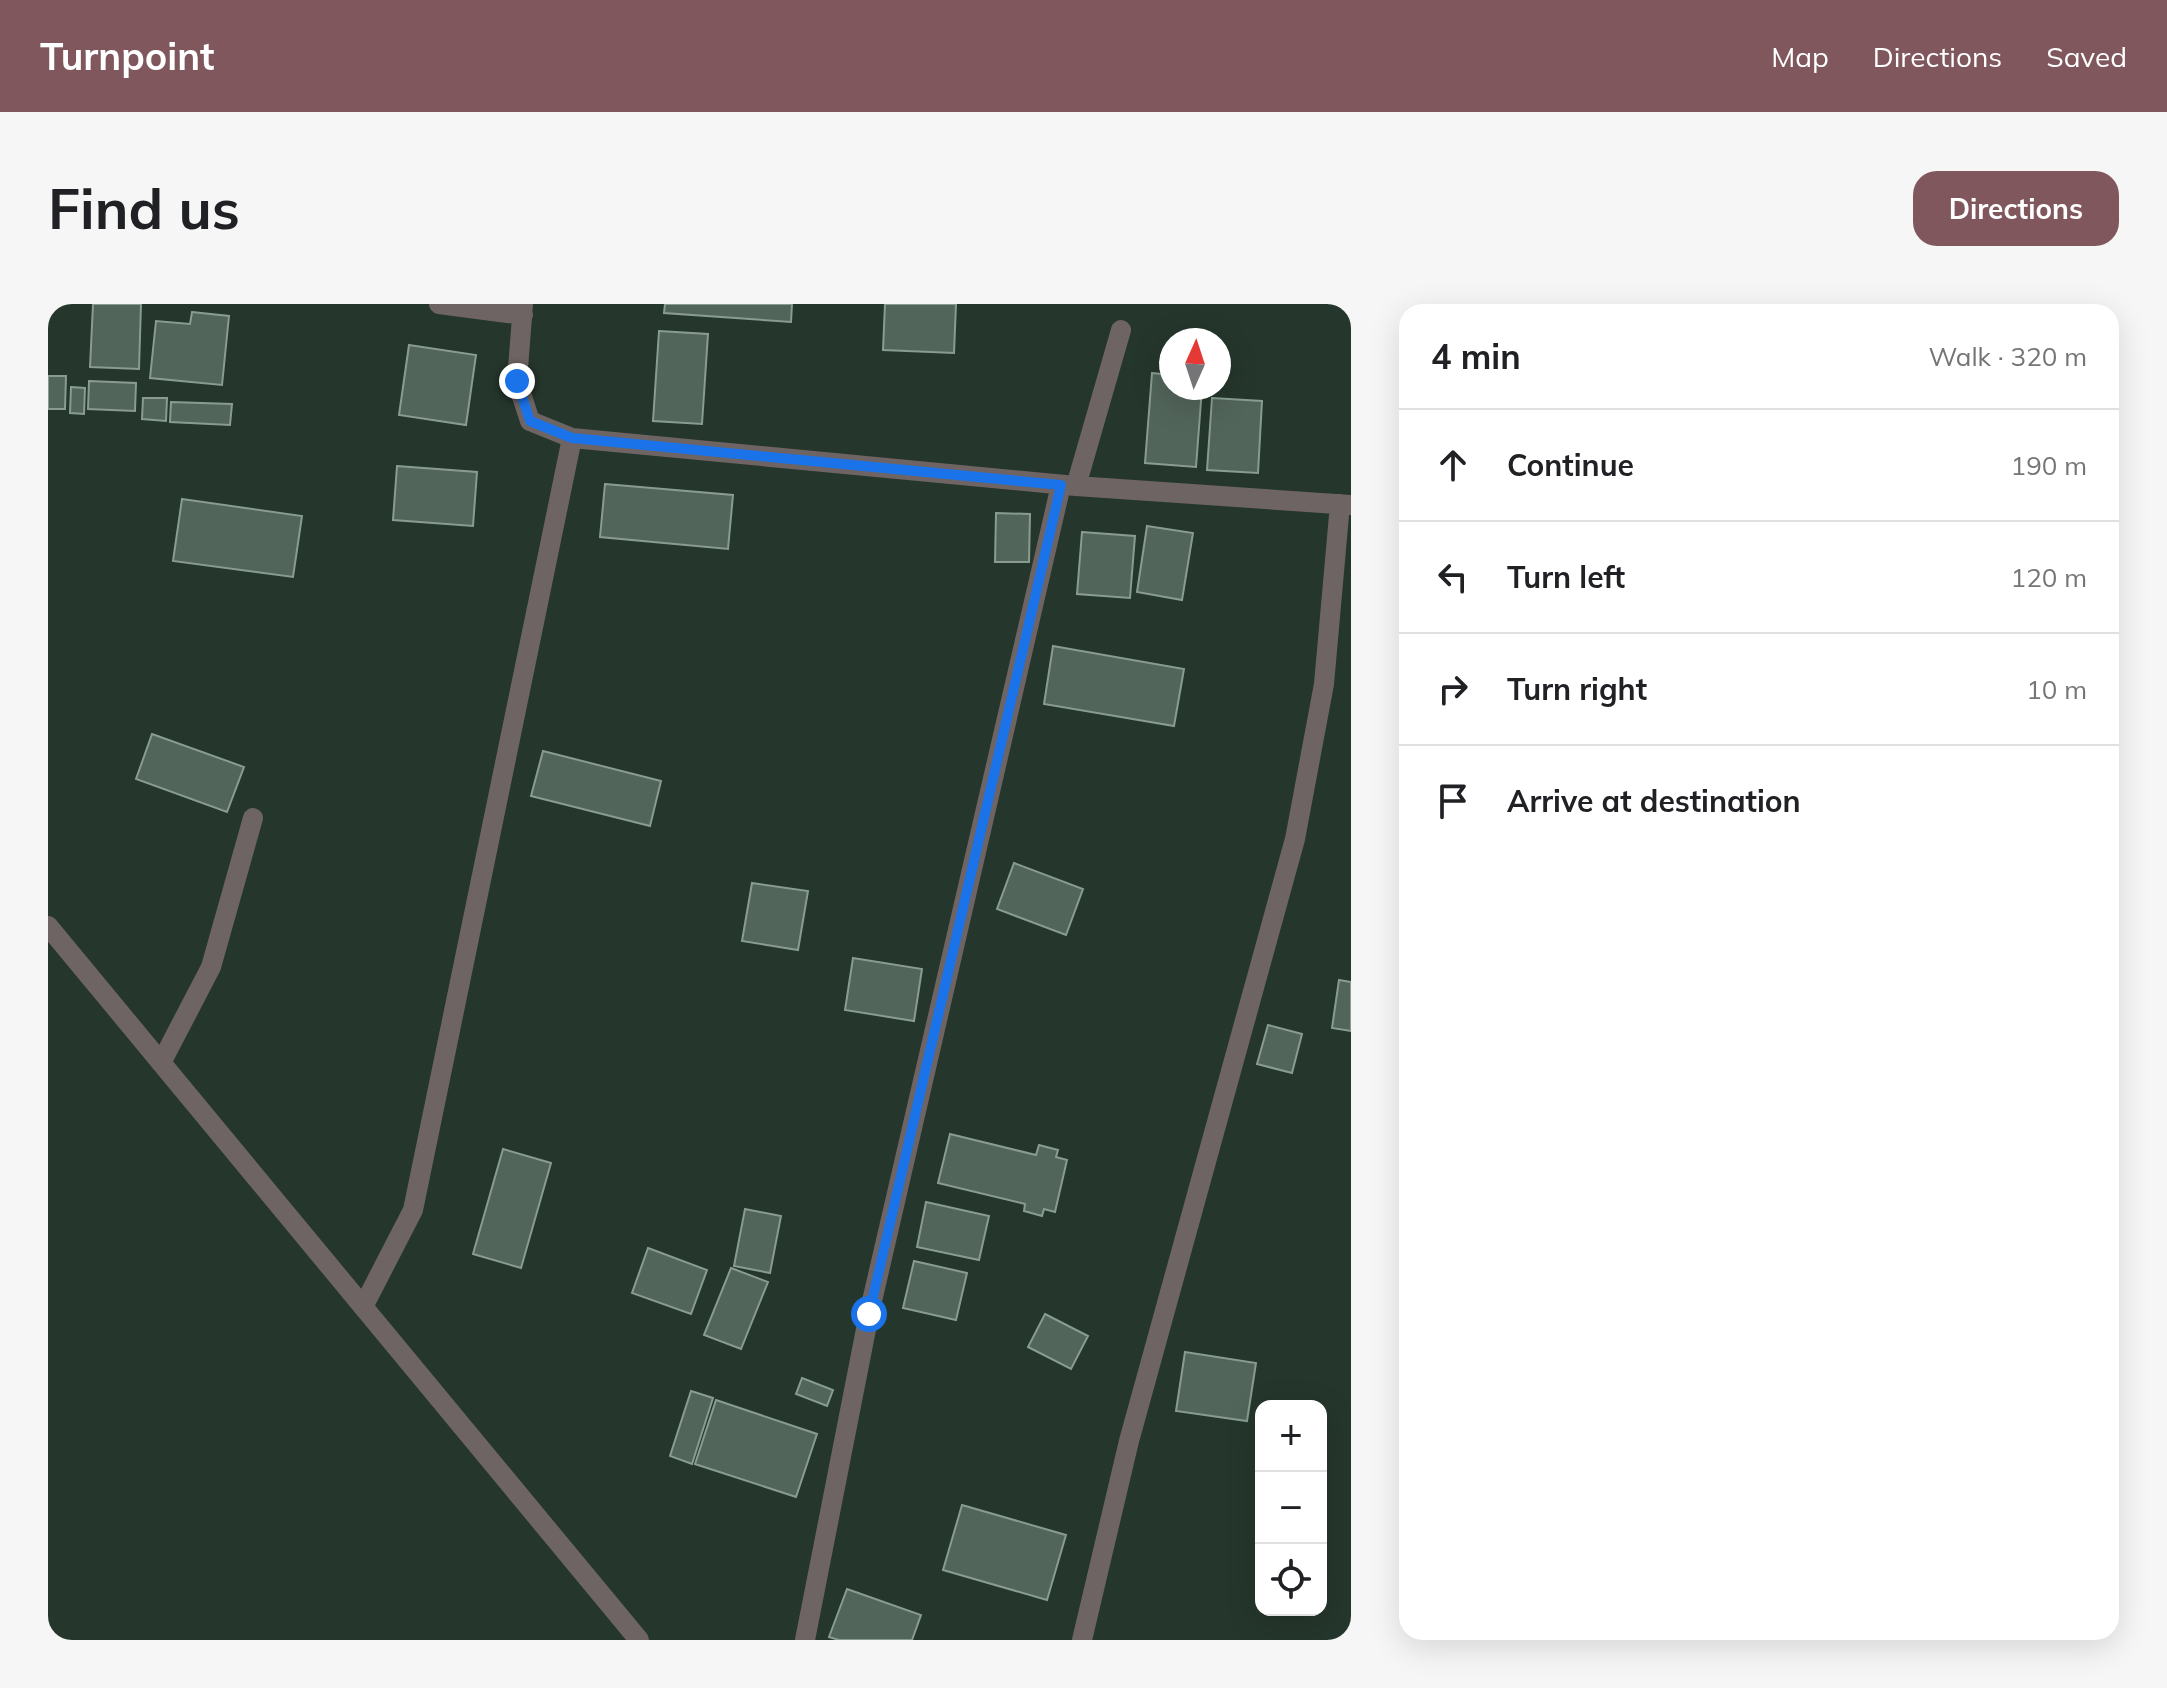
<!DOCTYPE html>
<meta charset="utf-8">
<style>
body{margin:0;font-family:Mulish,sans-serif;background:#f6f6f6;color:#202124}
.controls{position:absolute;right:24px;bottom:24px;display:grid;overflow:hidden;border-radius:16px;box-shadow:0 8px 32px #0002}
.controls button{width:72px;height:72px;display:grid;place-items:center;padding:0;border:0;border-bottom:2px solid #e0e0e0;background:#fff;color:#202124;font:40px sans-serif}
.compass{position:absolute;left:1111px;top:24px;width:72px;height:72px;border-radius:50%;background:#fff;box-shadow:0 8px 32px #0002;rotate:3deg}
.stop{position:absolute;width:24px;height:24px;margin:-18px;border:6px solid #1a73e8;border-radius:50%;background:#fff}
.stop.end{background:#1a73e8;border-color:#fff;box-shadow:0 2px 8px #0008}
.list{margin:0;padding:0;list-style:none}
h2{display:flex;justify-content:space-between;align-items:center;height:104px;margin:0;padding:0 32px;font-size:34px}
h2 small{font-size:26px;font-weight:400;color:#757577}
.list li{display:grid;grid-template-columns:52px 1fr auto;gap:24px;align-items:center;box-sizing:border-box;height:112px;padding:0 32px;border-top:2px solid #e0e0e0}
.list b{display:block;font-size:30px;white-space:nowrap}
.list em{font-size:26px;font-style:normal;color:#757577}
.icon{flex:none;width:44px;height:44px;fill:none;stroke:currentColor;stroke-width:2;stroke-linecap:round;stroke-linejoin:round}
.map{position:relative;flex:none;width:1303px;height:1336px;overflow:hidden;border-radius:24px}
header{display:flex;align-items:center;gap:48px;box-sizing:border-box;height:112px;padding:0 40px;background:#7f575c;color:#fff}
header strong{font-size:38px}
nav{display:flex;gap:44px;margin-inline-start:auto;font-size:28px}
.intro{display:flex;align-items:center;justify-content:space-between;box-sizing:border-box;height:192px;padding:0 48px}
h1{margin:0;font-size:56px}
.button{padding:20px 36px;border-radius:24px;background:#7f575c;color:#fff;font-size:28px;font-weight:700}
main{display:flex;gap:48px;padding:0 48px}
aside{flex:1;background:#fff;border-radius:24px;box-shadow:0 8px 32px #0002}
.map>svg:first-child{display:block}
</style>
<header>
<strong>Turnpoint</strong>
<nav><a>Map</a><a>Directions</a><a>Saved</a></nav>
</header>
<div class="intro"><h1>Find us</h1><a class="button">Directions</a></div>
<main>
<div class="map">
<svg width="1303" height="1336" viewBox="0 0 1303 1336">
<rect width="100%" height="100%" fill="#25362c"/>
<!-- building -->
<path fill="#52655a" stroke="#889c90" stroke-width="2" d="M45 0H93L91 65 42 63Z
M617 0H744L743 18 616 9Z
M837 0H908L906 49 835 46Z
M144 8 181 12 174 81 102 74 108 17 142 20Z
M611 27 660 30 654 120 605 117Z
M361 41 428 51 418 121 351 111Z
M1104 69 1123 71V84H1154L1148 163 1097 159Z
M0 72H18L17 105H0Z
M41 77 88 79 87 107 40 105Z
M23 83 37 84 36 110 22 109Z
M95 94H119L118 117 94 115Z
M1164 94 1214 97 1210 169 1159 166Z
M123 98 184 100 182 121 122 118Z
M349 162 429 168 425 222 345 216Z
M557 180 685 191 680 245 552 233Z
M134 195 254 212 245 273 125 257Z
M948 209 982 210 981 258H947Z
M1099 222 1145 229 1134 296 1089 288Z
M1034 228 1087 232 1082 294 1029 290Z
M1005 342 1136 365 1126 422 996 400Z
M104 430 196 463 179 508 88 475Z
M495 447 613 477 602 522 483 492Z
M966 559 1035 585 1018 631 949 605Z
M704 579 760 587 750 646 694 637Z
M805 654 874 665 866 717 797 706Z
M1291 676 1303 678V727L1284 724Z
M1220 721 1254 730 1244 769 1209 760Z
M902 830 988 851 991 841 1010 846 1008 853 1019 856 1007 908 996 905 994 912 976 907 977 900 890 879Z
M455 845 503 859 473 964 425 950Z
M878 898 941 912 931 956 869 943Z
M697 905 733 912 722 969 686 962Z
M600 944 659 966 643 1010 584 989Z
M866 957 919 969 908 1016 855 1004Z
M683 964 720 978 693 1045 656 1031Z
M997 1010 1040 1032 1023 1065 980 1043Z
M1137 1048 1208 1059 1199 1117 1128 1107Z
M754 1074 785 1086 779 1102 748 1090Z
M643 1087 665 1094 644 1160 622 1152Z
M668 1096 769 1130 748 1193 647 1160Z
M914 1201 1018 1231 999 1296 895 1266Z
M799 1285 873 1311 864 1336H791L781 1333Z"/>
<g fill="none" stroke-linecap="round" stroke-linejoin="round">
<!-- minor -->
<path stroke="#6e6464" stroke-width="20" d="M391 0 475 11
M475 0 469 77 482 117 524 134 1028 182 1303 201
M1028 182 1073 26
M0 622 591 1336
M113 759 163 663 205 514
M315 1003 365 906 524 134
M757 1336 821 1010 1013 181
M1034 1336 1081 1137 1247 535 1276 380 1292 200"/>
</g>
<g fill="none" stroke-linecap="round" stroke-linejoin="round">
<!-- route -->
<path stroke="#1a73e8" stroke-width="10" d="M469 77 482 117 524 134 1013 181 821 1010"/>
</g>
</svg>
<div class="controls">
<button>+</button>
<button>−</button>
<button><svg class="icon" aria-label="locate" viewBox="0 0 24 24"><circle cx="12" cy="12" r="6"/><path d="M12 2v4M12 18v4M2 12h4M18 12h4"/></svg></button>
</div>
<svg class="compass" viewBox="-18 -18 36 36"><path d="M0-13l5 13h-10z" fill="#e53935"/><path d="M0 13l5-13h-10z" fill="#757577"/></svg>
<div class="stop" style="left:821px;top:1010px"></div>
<div class="stop end" style="left:469px;top:77px"></div>
</div>
<aside>
<h2>4 min<small>Walk · 320 m</small></h2>
<ul class="list">
<li><svg class="icon" aria-label="ahead" viewBox="0 0 24 24"><path d="M12 20V5M6 11l6-6 6 6"/></svg><div><b>Continue</b></div><em>190 m</em></li>
<li><svg class="icon" aria-label="left" viewBox="0 0 24 24"><path d="M17 20v-9H6M10 6l-5 5 5 5"/></svg><div><b>Turn left</b></div><em>120 m</em></li>
<li><svg class="icon" aria-label="right" viewBox="0 0 24 24"><path d="M7 20v-9h11M14 6l5 5-5 5"/></svg><div><b>Turn right</b></div><em>10 m</em></li>
<li><svg class="icon" aria-label="arrive" viewBox="0 0 24 24"><path d="M6 21V4h12l-3 4 3 4H6"/></svg><div><b>Arrive at destination</b></div></li>
</ul>
</aside>
</main>
